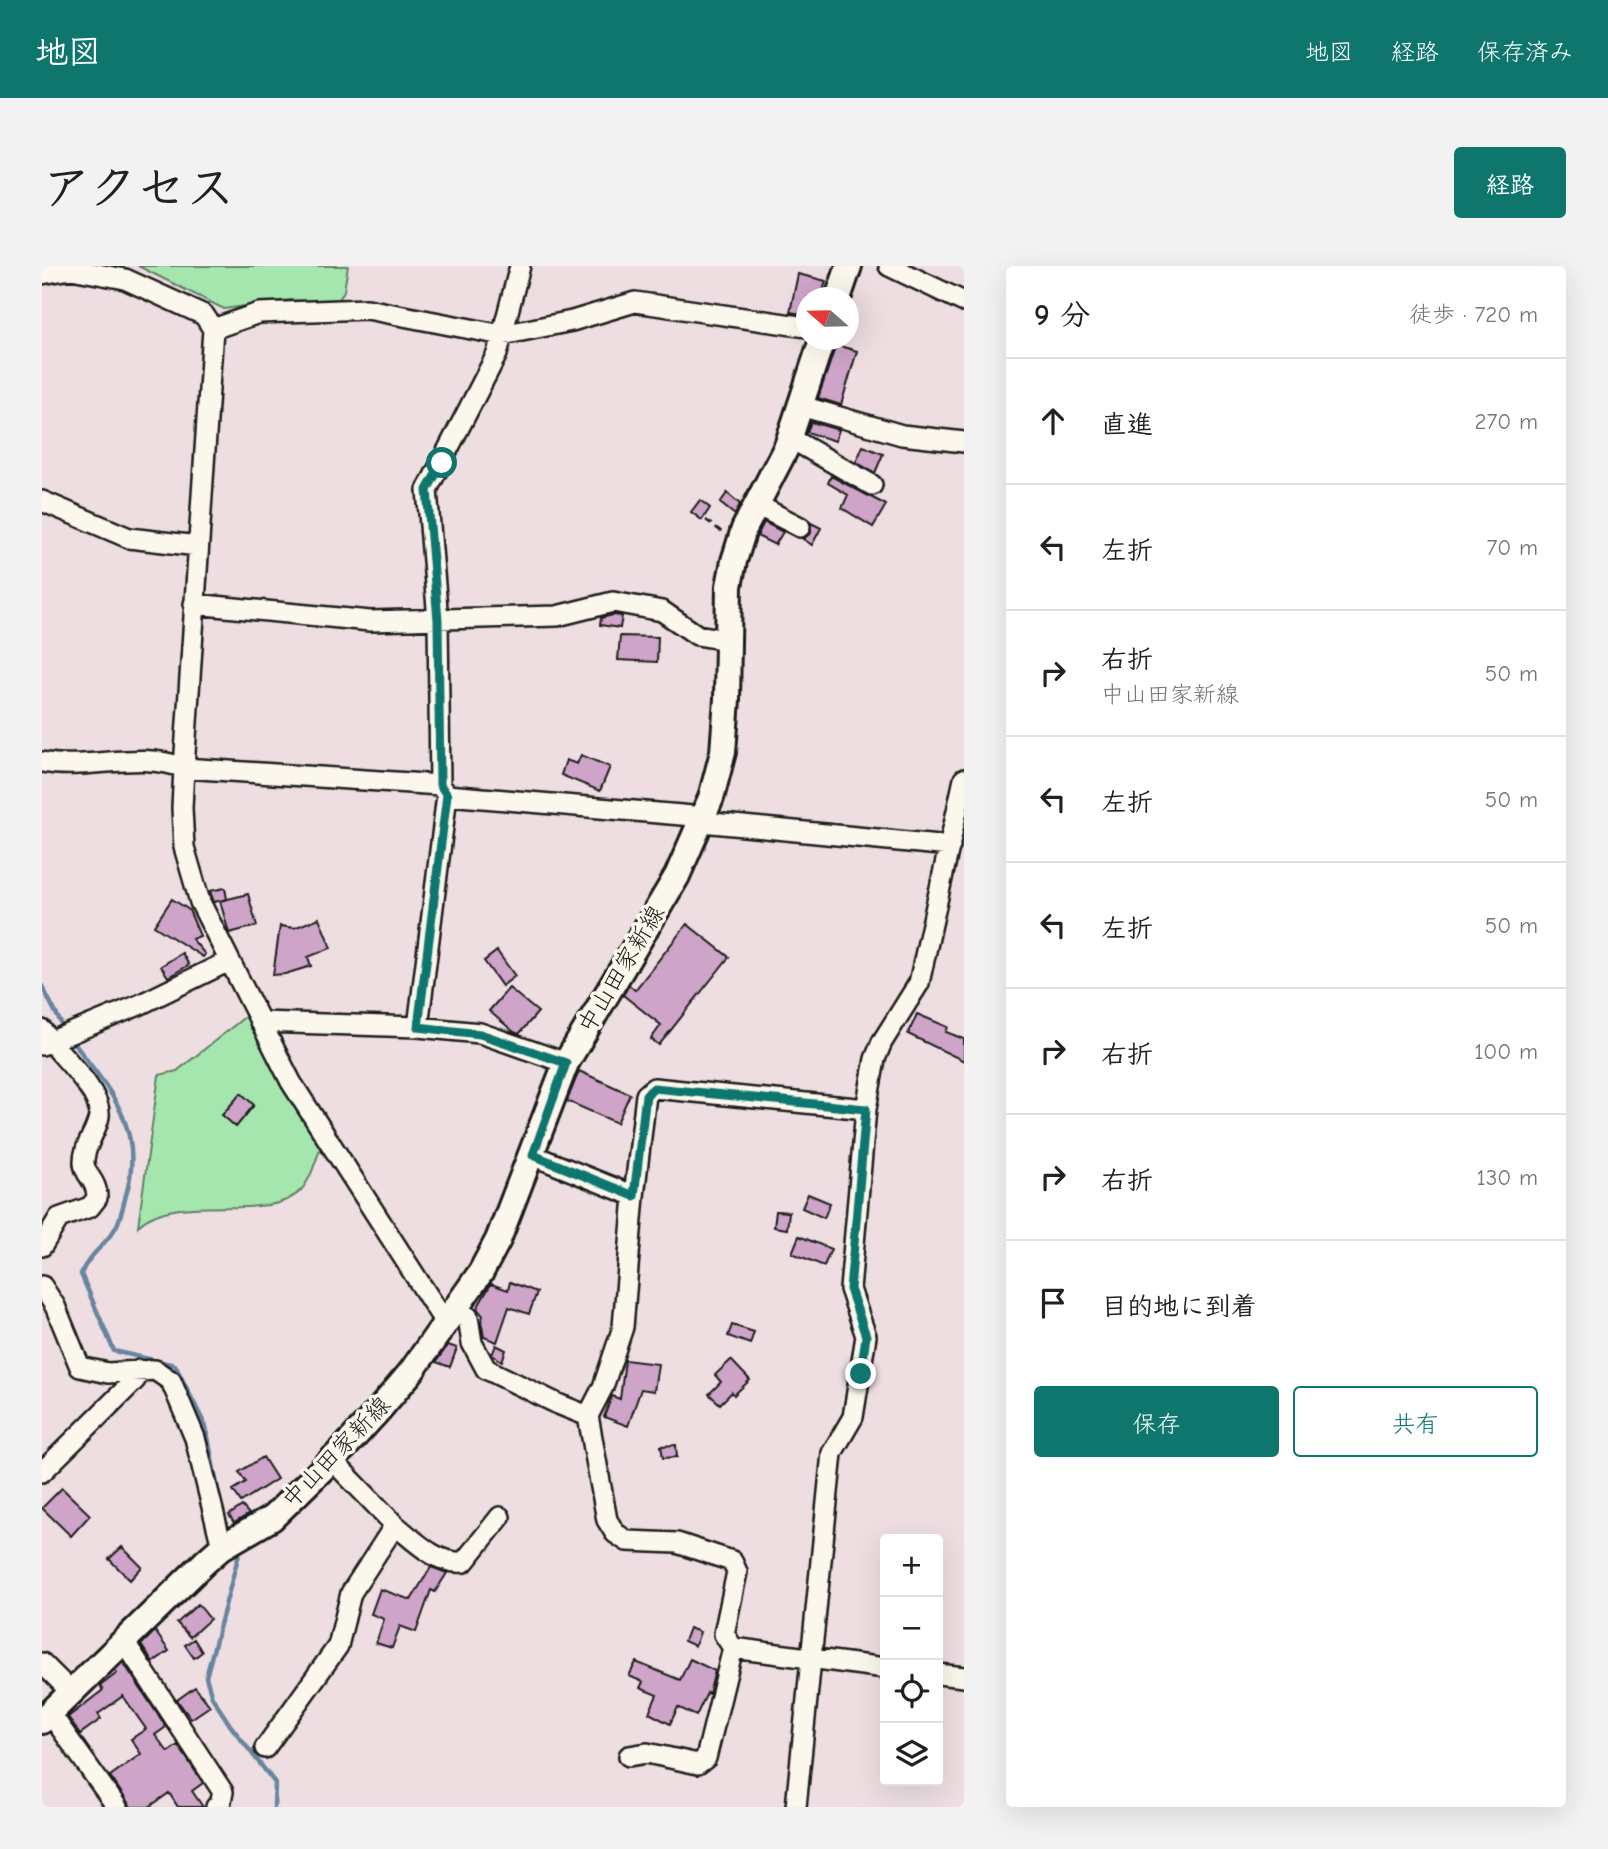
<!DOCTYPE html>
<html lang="ja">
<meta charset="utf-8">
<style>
body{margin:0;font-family:"Comic Neue","Klee One",sans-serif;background:#f2f2f2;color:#202124}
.controls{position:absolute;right:21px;bottom:21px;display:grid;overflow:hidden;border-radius:7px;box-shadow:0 7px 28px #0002}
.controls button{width:63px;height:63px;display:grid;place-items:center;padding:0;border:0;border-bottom:2px solid #e0e0e0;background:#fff;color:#202124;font:35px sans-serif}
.compass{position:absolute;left:754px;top:21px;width:63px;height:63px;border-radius:50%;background:#fff;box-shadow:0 7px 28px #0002;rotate:290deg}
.stop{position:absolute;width:21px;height:21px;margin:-16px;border:5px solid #0f766e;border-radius:50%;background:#fff}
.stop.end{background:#0f766e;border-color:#fff;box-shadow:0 2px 7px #0008}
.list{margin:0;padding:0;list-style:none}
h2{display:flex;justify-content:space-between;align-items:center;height:91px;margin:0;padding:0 28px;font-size:30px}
h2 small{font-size:23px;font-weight:400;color:#757577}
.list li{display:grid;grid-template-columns:46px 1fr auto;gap:21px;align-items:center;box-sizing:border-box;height:126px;padding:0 28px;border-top:2px solid #e0e0e0}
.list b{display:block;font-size:26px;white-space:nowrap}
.list p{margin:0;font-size:23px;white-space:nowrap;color:#757577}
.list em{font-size:23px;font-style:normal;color:#757577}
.actions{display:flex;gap:14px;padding:21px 28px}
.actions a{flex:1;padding:16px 0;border:2px solid #0f766e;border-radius:7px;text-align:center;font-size:24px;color:#0f766e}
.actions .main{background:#0f766e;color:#fff}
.icon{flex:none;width:38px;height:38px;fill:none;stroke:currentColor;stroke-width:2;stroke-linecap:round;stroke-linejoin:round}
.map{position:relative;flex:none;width:922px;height:1541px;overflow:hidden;border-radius:7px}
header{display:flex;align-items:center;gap:42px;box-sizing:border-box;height:98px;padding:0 35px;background:#0f766e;color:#fff}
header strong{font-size:33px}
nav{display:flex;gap:38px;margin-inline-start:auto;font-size:24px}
.intro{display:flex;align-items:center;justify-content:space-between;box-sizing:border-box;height:168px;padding:0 42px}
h1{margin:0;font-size:49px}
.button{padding:18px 32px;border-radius:7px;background:#0f766e;color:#fff;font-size:24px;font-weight:700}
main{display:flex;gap:42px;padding:0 42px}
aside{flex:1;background:#fff;border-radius:7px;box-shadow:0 7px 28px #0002}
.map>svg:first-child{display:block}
</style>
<header>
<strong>地図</strong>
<nav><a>地図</a><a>経路</a><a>保存済み</a></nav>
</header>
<div class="intro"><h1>アクセス</h1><a class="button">経路</a></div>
<main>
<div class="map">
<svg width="922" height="1541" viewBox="0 0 922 1541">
<rect width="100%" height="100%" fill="#eedee2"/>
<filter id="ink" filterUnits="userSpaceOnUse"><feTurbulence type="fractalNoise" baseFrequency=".0143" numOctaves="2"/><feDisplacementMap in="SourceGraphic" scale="14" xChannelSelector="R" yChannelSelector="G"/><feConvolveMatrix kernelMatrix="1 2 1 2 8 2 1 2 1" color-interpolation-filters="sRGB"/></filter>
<g filter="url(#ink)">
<!-- green -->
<path fill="#a5e6ae" stroke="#608165" stroke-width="2" d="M96 0H306L302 25 295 37 248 34 182 43Z
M204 750 281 874C276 888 269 914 259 924 227 959 136 923 96 960L117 809 135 805Z"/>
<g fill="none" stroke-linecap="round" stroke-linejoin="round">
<!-- stream -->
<path stroke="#68859f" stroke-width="4.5" d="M0 720 22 763
M29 773C67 824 104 861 84 929 81 939 79 952 74 961 64 979 46 989 39 1008L72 1085 133 1099 164 1161 178 1235
M197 1281 198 1284 164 1411 170 1431 188 1459 233 1517 232 1541"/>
</g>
<!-- building -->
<path fill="#cea4c9" stroke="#1c1c1c" stroke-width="2" d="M756 8 784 15 779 32H765V49L748 46Z
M794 79 815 85 799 139 776 132Z
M769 156 797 164 793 175 765 166Z
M821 180 841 188 833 207 814 196Z
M789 210 844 239 831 261 800 242 806 229 786 217Z
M685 227 698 238 693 249 678 237Z
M658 234 668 242 660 254 649 246Z
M722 256 741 266 733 279 715 270Z
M769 257 779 262 770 279 761 273 769 267Z
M571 349 580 350 578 362 558 359 559 352Z
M578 370 616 371 615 396 576 394Z
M539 489 568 501 558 525 519 509 524 494 535 498Z
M183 622 185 633 172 636 168 625Z
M206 628 215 660 187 667 178 635Z
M130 633 147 644 158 670 150 673 163 688 161 691 112 660Z
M277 652 289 682 266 691 269 700 243 708 231 709 238 660 252 662Z
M645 658 687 691 617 779 609 773 619 759 581 729 587 719 593 724Z
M455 685 473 710 460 720 442 695Z
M140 687 147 699 126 711 119 700Z
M467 722 496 746 477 768 472 766 447 745Z
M875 748 906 761 904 766 922 773V795L866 768Z
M537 805 588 828 575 857 525 835Z
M199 827 212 839 194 861 180 849Z
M766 928 788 937 782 952 760 942Z
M734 945 747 946 745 963 732 961Z
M757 970 789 983 782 1000 750 987Z
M468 1016 495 1026 487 1048 467 1041 455 1076 442 1071 439 1055 441 1050 435 1042 449 1018 466 1024Z
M690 1059 712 1066 708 1078 686 1070Z
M406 1079 415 1082 408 1101 394 1096Z
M454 1079 464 1084 460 1095 450 1089Z
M583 1094 616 1098 612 1125 599 1123 586 1160 562 1151 570 1130 578 1133Z
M689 1094 708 1114 692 1129 690 1126 678 1138 667 1128 679 1116 673 1109Z
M634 1179 635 1191 621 1192 619 1180Z
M221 1191 235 1213 199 1236 191 1224 204 1216 197 1206Z
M20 1222 48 1249 29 1270 0 1242Z
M200 1240 207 1248 192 1257 187 1249Z
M80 1281 100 1301 88 1314 67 1293Z
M389 1301 405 1307 393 1326 389 1324 374 1366 358 1360 350 1382 334 1377 342 1353 329 1348 338 1323 369 1334Z
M156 1338 168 1353 148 1371 135 1357Z
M647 1362 658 1366 653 1380 642 1375Z
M113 1365 127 1385 111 1396 99 1379Z
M152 1373 160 1386 152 1392 143 1379Z
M648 1393 673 1405 667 1428 665 1427 654 1450 636 1441 628 1458 607 1447 615 1429 598 1422 601 1416 587 1410 594 1396 638 1414Z
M81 1396 124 1461 113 1469 126 1486 136 1479 161 1517 150 1525 161 1541H136L127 1527 107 1541H89L68 1510 99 1488 89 1473 104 1463 81 1430 56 1448 59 1453 38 1468 26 1451 61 1424 58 1420 75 1407 73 1404Z
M153 1421 168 1440 149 1453 135 1434Z"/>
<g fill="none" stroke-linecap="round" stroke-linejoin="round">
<!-- minor casing -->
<g stroke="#1c1c1c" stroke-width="24">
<path id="minor" d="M847 0 922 36
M0 8 29 3 83 13 162 49 171 63 142 502 140 542 142 581 158 636 249 816 397 1047 426 1051 430 1077 444 1103 516 1138 546 1150 565 1254 573 1267 585 1275 635 1277 690 1295 695 1306 682 1368 691 1382 843 1402
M171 63 217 47 325 43 460 69 530 55 593 36 764 61
M759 140 860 169 922 176
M748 172 830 219
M0 235 87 272 156 280
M715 239 758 261
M152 338 328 355 515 350 571 336 620 345 655 369 685 374
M0 496C47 505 96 484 142 502L398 519
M405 529 651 550 660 556 908 580
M218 756 376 761 438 767 524 797
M376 761 405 529 398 519 396 354 385 224 455 88 478 0
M0 764C14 786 60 824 57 850 55 866 41 880 42 897 43 911 55 913 55 932L48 941 17 952 0 980
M0 779 97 739 187 695
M490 889 592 930 581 1061 561 1121 546 1150
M592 930 604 829 612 822 824 843
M0 1020 13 1040 38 1101 66 1107 113 1104 129 1115 153 1172 180 1281
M0 1206 93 1114 97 1104
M353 1259C373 1275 395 1299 422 1296L458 1251
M82 1375 181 1526 178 1539 174 1541
M0 1397 29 1426
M896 1408 922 1411
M8 1447 75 1541
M223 1482 296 1380 309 1327 353 1259 290 1194
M587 1490 605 1487 656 1498 664 1492 691 1382
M754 1541 790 1187 811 1151 824 1070 808 1023 824 843 833 793 840 776 877 717 922 513"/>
</g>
<!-- major casing -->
<g stroke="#1c1c1c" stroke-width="30">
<path id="major" d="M796 32 807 0
M0 1455 163 1296 180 1281 230 1252 304 1180 335 1146 369 1106 439 1006 456 974 524 797 635 610 669 532 681 486 685 433 687 320 692 295 702 263 745 180 780 74"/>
</g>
<!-- path -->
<path stroke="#1c1c1c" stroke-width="2.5" stroke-dasharray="7 5" stroke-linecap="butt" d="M664 254 680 266"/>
<!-- minor -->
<use href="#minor" stroke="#fbf7ec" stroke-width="19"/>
<!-- major -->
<use href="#major" stroke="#fbf7ec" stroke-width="24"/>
</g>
</g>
<g fill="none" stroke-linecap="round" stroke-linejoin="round" filter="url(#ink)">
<!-- route -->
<path stroke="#0f766e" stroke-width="9" d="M400 197 385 224 396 354 398 519 405 529 376 761 438 768 524 797 491 889 592 930 604 829 612 822 824 843 808 1023 824 1070 819 1108"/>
</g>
<g text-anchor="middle" stroke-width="7" stroke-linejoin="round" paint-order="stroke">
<!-- street labels -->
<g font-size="24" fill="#1c1c1c" stroke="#fbf7ec">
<text transform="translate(579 703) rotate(-59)" y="8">中山田家新線</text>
<text transform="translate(294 1186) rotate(-46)" y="8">中山田家新線</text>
</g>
</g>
</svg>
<div class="controls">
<button>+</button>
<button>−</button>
<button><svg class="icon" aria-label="locate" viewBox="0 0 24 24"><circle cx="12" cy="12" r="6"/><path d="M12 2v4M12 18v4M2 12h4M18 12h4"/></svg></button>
<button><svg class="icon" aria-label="layers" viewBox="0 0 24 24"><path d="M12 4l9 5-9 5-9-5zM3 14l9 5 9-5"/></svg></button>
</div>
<svg class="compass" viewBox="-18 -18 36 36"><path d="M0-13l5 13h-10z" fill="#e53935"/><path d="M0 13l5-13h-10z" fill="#757577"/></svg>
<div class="stop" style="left:400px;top:197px"></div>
<div class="stop end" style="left:819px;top:1108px"></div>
</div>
<aside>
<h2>9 分<small>徒歩 · 720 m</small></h2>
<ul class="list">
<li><svg class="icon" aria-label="ahead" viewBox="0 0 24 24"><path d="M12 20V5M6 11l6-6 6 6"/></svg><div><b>直進</b></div><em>270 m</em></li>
<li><svg class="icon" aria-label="left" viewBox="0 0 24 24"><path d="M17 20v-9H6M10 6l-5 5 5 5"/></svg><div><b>左折</b></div><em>70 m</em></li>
<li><svg class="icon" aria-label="right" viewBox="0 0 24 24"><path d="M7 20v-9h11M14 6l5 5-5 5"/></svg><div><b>右折</b><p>中山田家新線</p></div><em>50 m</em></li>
<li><svg class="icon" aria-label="left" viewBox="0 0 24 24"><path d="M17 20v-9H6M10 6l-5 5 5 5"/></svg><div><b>左折</b></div><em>50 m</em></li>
<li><svg class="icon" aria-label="left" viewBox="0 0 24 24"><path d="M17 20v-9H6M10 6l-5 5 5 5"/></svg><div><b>左折</b></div><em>50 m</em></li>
<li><svg class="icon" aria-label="right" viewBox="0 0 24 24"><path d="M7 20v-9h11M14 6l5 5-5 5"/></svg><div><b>右折</b></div><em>100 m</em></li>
<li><svg class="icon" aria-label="right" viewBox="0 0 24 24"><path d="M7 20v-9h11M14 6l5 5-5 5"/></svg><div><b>右折</b></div><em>130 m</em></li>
<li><svg class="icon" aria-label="arrive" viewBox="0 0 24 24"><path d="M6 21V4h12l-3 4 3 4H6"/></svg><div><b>目的地に到着</b></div></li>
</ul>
<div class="actions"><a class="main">保存</a><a>共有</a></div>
</aside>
</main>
